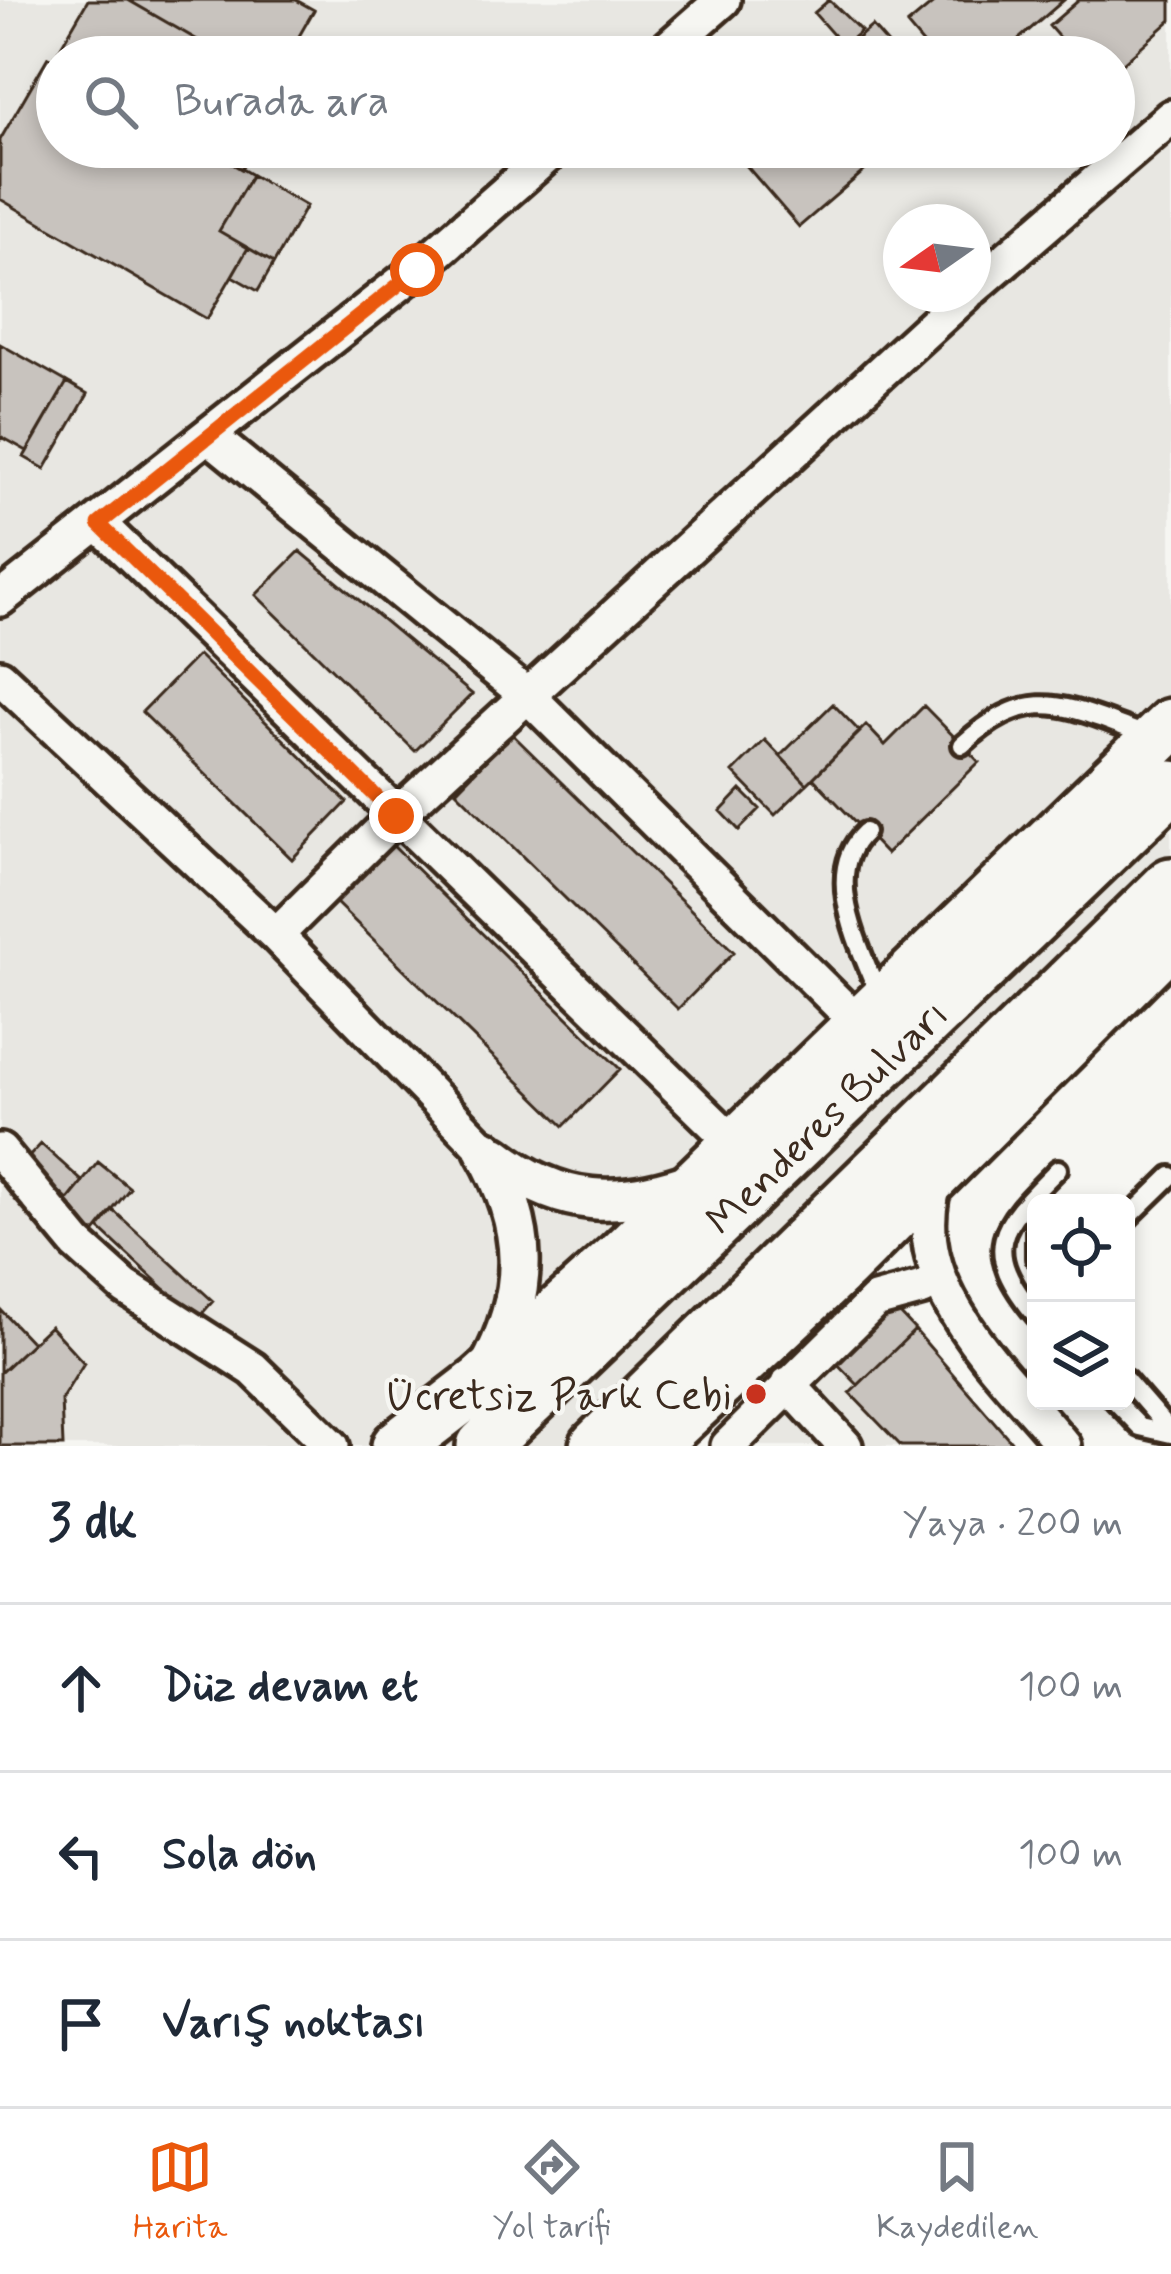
<!DOCTYPE html>
<html lang="tr">
<meta charset="utf-8">
<style>
body{margin:0;font-family:Mynerve,sans-serif;background:#f6f6f7;color:#1f2937}
.controls{position:absolute;right:36px;bottom:36px;display:grid;overflow:hidden;border-radius:18px;box-shadow:0 6px 18px #0003}
.controls button{width:108px;height:108px;display:grid;place-items:center;padding:0;border:0;border-bottom:3px solid #e0e1e3;background:#fff;color:#1f2937;font:60px sans-serif}
.compass{position:absolute;left:883px;top:204px;width:108px;height:108px;border-radius:50%;background:#fff;box-shadow:0 6px 18px #0003;rotate:256deg}
.stop{position:absolute;width:36px;height:36px;margin:-27px;border:9px solid #ea580c;border-radius:50%;background:#fff}
.stop.end{background:#ea580c;border-color:#fff;box-shadow:0 3px 12px #0008}
.list{margin:0;padding:0;list-style:none}
h2{display:flex;justify-content:space-between;align-items:center;height:156px;margin:0;padding:0 48px;font-size:51px}
h2 small{font-size:39px;font-weight:400;color:#747a83}
.list li{display:grid;grid-template-columns:78px 1fr auto;gap:36px;align-items:center;box-sizing:border-box;height:168px;padding:0 48px;border-top:3px solid #e0e1e3}
.list b{display:block;font-size:45px;white-space:nowrap}
.list em{font-size:39px;font-style:normal;color:#747a83}
.icon{flex:none;width:66px;height:66px;fill:none;stroke:currentColor;stroke-width:2;stroke-linecap:round;stroke-linejoin:round}
.map{position:relative;flex:none;width:1171px;height:1446px;overflow:hidden}
.search{position:absolute;background:#fff;box-shadow:0 6px 18px #0003;left:36px;right:36px;top:36px;height:132px;display:flex;align-items:center;gap:30px;box-sizing:border-box;padding:0 42px;border-radius:66px;color:#747a83;font-size:45px}
.sheet{height:660px;background:#fff}
nav{display:flex;justify-content:space-around;align-items:center;box-sizing:border-box;height:168px;border-top:3px solid #e0e1e3;background:#fff;font-size:33px;color:#747a83}
nav a{display:grid;justify-items:center;gap:6px}
nav .on{color:#ea580c}
.map>svg:first-child{display:block}
</style>
<div class="map">
<svg width="1171" height="1446" viewBox="0 0 1171 1446">
<rect width="100%" height="100%" fill="#f6f6f2"/>
<filter id="ink" filterUnits="userSpaceOnUse"><feTurbulence type="fractalNoise" baseFrequency=".00833" numOctaves="2"/><feDisplacementMap in="SourceGraphic" scale="24" xChannelSelector="R" yChannelSelector="G"/><feConvolveMatrix kernelMatrix="1 2 1 2 8 2 1 2 1" color-interpolation-filters="sRGB"/></filter>
<g filter="url(#ink)">
<!-- built -->
<path fill="#e8e7e2" fill-rule="evenodd" d="M0 0H1171V902L625 1446H0ZM57 57H1114V147H57ZM901 222H973V294H901Z
M885 1313 1012 1446H750Z"/>
<!-- building -->
<path fill="#c8c3be" stroke="#3b2a1e" stroke-width="3" d="M88 0H128L227 57H57V62L53 60Z
M128 0H296L314 10 287 57H227Z
M829 0 861 31 843 46 814 13Z
M937 0H1064L998 57H934L907 25Z
M1079 0H1171V20L1114 71V57H1076L1049 26Z
M872 26 899 57H835Z
M48 57 57 62V147H204L252 175 219 231 248 248 207 319 0 199V140Z
M204 147H254L241 169Z
M763 147H854L870 166 799 227 744 163Z
M854 147H893L870 166Z
M252 175 306 206 274 263 219 231Z
M248 248 274 263 258 291 232 276Z
M0 344 67 382 27 451 2 437 0 441Z
M67 382 88 394 45 469 24 457Z
M300 551 472 694 415 751 256 595Z
M198 655 347 802 292 859 142 712Z
M833 704 860 732 807 784 780 756Z
M924 706 979 762 886 854 813 778 866 725 885 745Z
M512 734 734 952 678 1009 456 791Z
M765 740 807 784 775 815 733 772Z
M741 790 760 809 739 830 721 811Z
M385 838 620 1069 564 1126 328 895Z
M41 1144 83 1182 68 1200 25 1161Z
M98 1162 130 1188 92 1236 60 1210Z
M113 1210 213 1301 197 1319 99 1228Z
M885 1298 915 1330 858 1385 828 1354Z
M0 1309 32 1343 0 1373Z
M50 1326 84 1363 61 1400 63 1446H0V1373Z
M915 1330 1015 1446H901L850 1393Z"/>
<g fill="none" stroke-linecap="round" stroke-linejoin="round">
<!-- service casing -->
<g stroke="#3b2a1e" stroke-width="26">
<path id="service" d="M962 745C1035 679 1068 709 1150 736
M865 832C819 875 863 951 880 999
M1126 1220 1171 1176
M1036 1221V1258
M1036 1316C978 1246 1001 1226 1058 1169
M1126 1380 1171 1432
M1115 1401 1140 1427 1171 1434"/>
</g>
<!-- minor casing -->
<g stroke="#3b2a1e" stroke-width="42">
<path id="minor" d="M658 57 723 0
M973 288 1171 117
M209 436 528 696 861 1026
M99 524 737 1146
M0 599 417 270 557 147
M0 677 276 935 485 1150
M276 935 396 816 966 294
M0 1151 77 1244 125 1287 253 1369 332 1446
M938 1173C896 1281 1002 1370 1064 1446
M788 1384 845 1446
M728 1446 875 1301 923 1288"/>
</g>
<!-- tertiary casing -->
<g stroke="#3b2a1e" stroke-width="48">
<path id="tertiary" d="M485 1150C529 1226 531 1292 488 1371
M494 1156C561 1208 619 1209 697 1181"/>
</g>
<!-- primary casing -->
<g stroke="#3b2a1e" stroke-width="60">
<path id="primary" d="M398 1446 481 1382 620 1257 1171 725
M483 1446 1171 787
M596 1446 1171 884
M651 1446 841 1268 1171 939"/>
</g>
<!-- service -->
<use href="#service" stroke="#f6f6f2" stroke-width="16"/>
<!-- minor -->
<use href="#minor" stroke="#f6f6f2" stroke-width="33"/>
<!-- tertiary -->
<use href="#tertiary" stroke="#f6f6f2" stroke-width="39"/>
<!-- primary -->
<use href="#primary" stroke="#f6f6f2" stroke-width="51"/>
</g>
</g>
<g fill="none" stroke-linecap="round" stroke-linejoin="round" filter="url(#ink)">
<!-- route -->
<path stroke="#ea580c" stroke-width="15" d="M396 816 99 524 417 270"/>
</g>
<!-- markers -->
<circle fill="#c8321e" stroke="#f6f6f2" stroke-width="4.5" cx="756" cy="1394" r="12"/>
<g text-anchor="middle" stroke-width="9" stroke-linejoin="round" paint-order="stroke">
<!-- street labels -->
<g font-size="42" fill="#3b2a1e" stroke="#f6f6f2">
<text transform="translate(826 1116) rotate(-44)" y="15">Menderes Bulvarı</text>
</g>
<!-- poi labels -->
<g font-size="42" fill="#3b2a1e" stroke="#f6f6f2" text-anchor="end">
<text x="732" y="1409">Ücretsiz Park Cebi</text>
</g>
</g>
</svg>
<div class="controls">
<button><svg class="icon" aria-label="locate" viewBox="0 0 24 24"><circle cx="12" cy="12" r="6"/><path d="M12 2v4M12 18v4M2 12h4M18 12h4"/></svg></button>
<button><svg class="icon" aria-label="layers" viewBox="0 0 24 24"><path d="M12 4l9 5-9 5-9-5zM3 14l9 5 9-5"/></svg></button>
</div>
<svg class="compass" viewBox="-18 -18 36 36"><path d="M0-13l5 13h-10z" fill="#e53935"/><path d="M0 13l5-13h-10z" fill="#747a83"/></svg>
<div class="stop" style="left:417px;top:270px"></div>
<div class="stop end" style="left:396px;top:816px"></div>
<div class="search"><svg class="icon" aria-label="search" viewBox="0 0 24 24"><circle cx="10" cy="10" r="6"/><path d="M15 15l6 6"/></svg>Burada ara</div>
</div>
<section class="sheet">
<h2>3 dk<small>Yaya · 200 m</small></h2>
<ul class="list">
<li><svg class="icon" aria-label="ahead" viewBox="0 0 24 24"><path d="M12 20V5M6 11l6-6 6 6"/></svg><div><b>Düz devam et</b></div><em>100 m</em></li>
<li><svg class="icon" aria-label="left" viewBox="0 0 24 24"><path d="M17 20v-9H6M10 6l-5 5 5 5"/></svg><div><b>Sola dön</b></div><em>100 m</em></li>
<li><svg class="icon" aria-label="arrive" viewBox="0 0 24 24"><path d="M6 21V4h12l-3 4 3 4H6"/></svg><div><b>Varış noktası</b></div></li>
</ul>
</section>
<nav>
<a class="on"><svg class="icon" aria-label="map" viewBox="0 0 24 24"><path d="M3 6l6-2 6 2 6-2v14l-6 2-6-2-6 2zM9 4v14M15 6v14"/></svg>Harita</a>
<a><svg class="icon" aria-label="directions" viewBox="0 0 24 24"><path d="M12 3l9 9-9 9-9-9zM9 14v-3h6M13 9l2 2-2 2"/></svg>Yol tarifi</a>
<a><svg class="icon" aria-label="saved" viewBox="0 0 24 24"><path d="M7 4h10v16l-5-4-5 4z"/></svg>Kaydedilen</a>
</nav>
